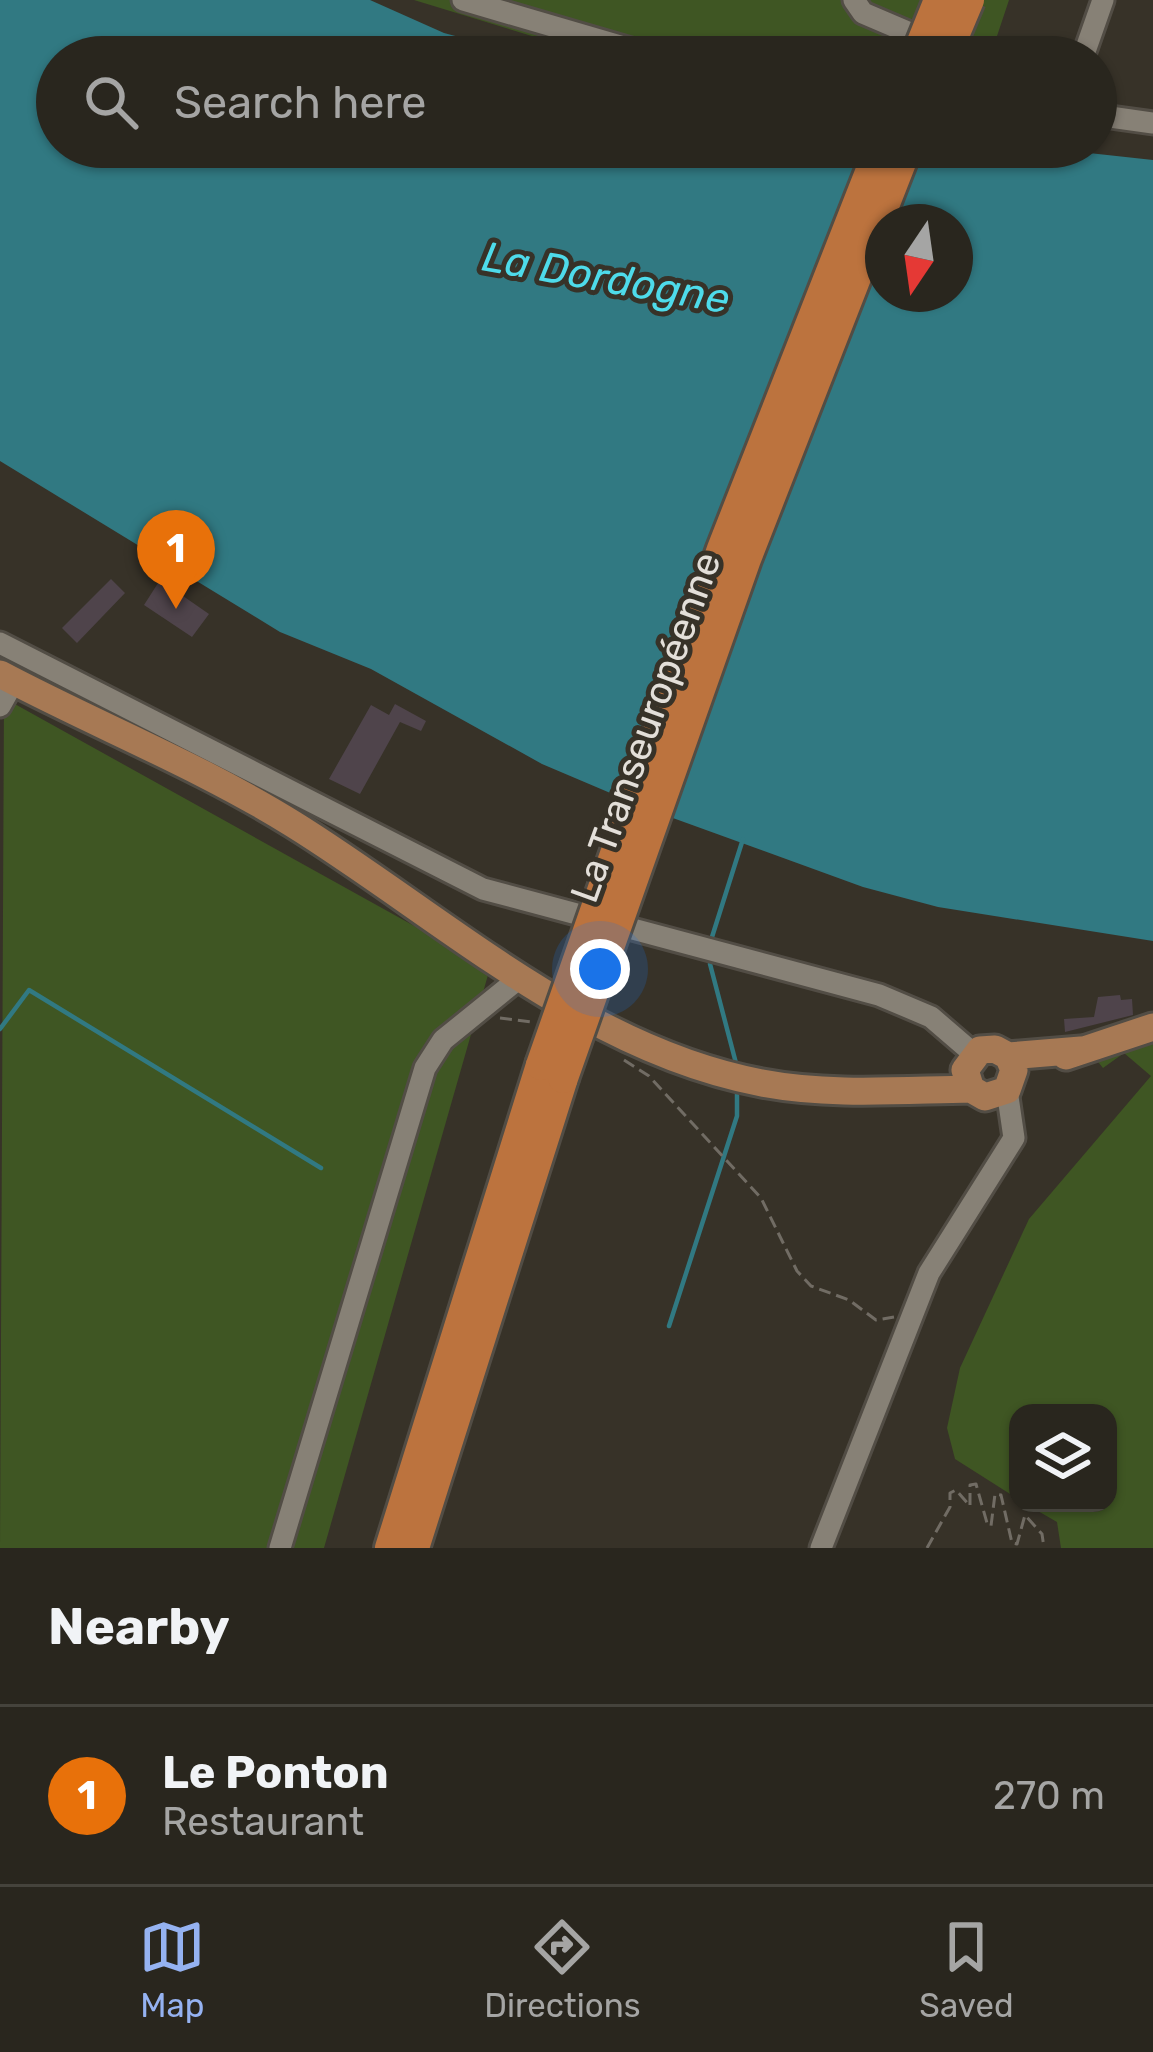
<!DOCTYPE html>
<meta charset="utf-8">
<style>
body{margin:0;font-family:Rubik,sans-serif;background:#312e27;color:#f1f3f6}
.controls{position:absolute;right:36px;bottom:36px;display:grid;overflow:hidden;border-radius:24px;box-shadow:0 3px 9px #0004}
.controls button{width:108px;height:108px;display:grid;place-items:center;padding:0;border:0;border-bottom:3px solid #45433c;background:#29261e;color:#f1f3f6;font:60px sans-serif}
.compass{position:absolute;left:865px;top:204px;width:108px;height:108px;border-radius:50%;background:#29261e;box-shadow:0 3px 9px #0004;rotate:193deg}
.you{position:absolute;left:600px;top:969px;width:42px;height:42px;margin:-30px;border:9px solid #fff;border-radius:50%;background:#1a73e8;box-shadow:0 0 0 18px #1a73e833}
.badge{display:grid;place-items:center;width:78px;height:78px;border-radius:50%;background:#95b2f1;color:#fff;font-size:39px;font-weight:700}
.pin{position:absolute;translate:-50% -99px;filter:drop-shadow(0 3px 6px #0008)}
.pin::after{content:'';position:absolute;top:63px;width:42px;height:36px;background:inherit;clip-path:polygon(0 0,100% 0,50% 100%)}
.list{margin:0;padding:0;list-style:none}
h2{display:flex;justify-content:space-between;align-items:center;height:156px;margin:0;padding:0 48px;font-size:51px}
h2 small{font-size:39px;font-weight:400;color:#a5a5a4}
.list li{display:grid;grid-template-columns:78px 1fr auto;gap:36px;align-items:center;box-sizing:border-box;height:180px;padding:0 48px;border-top:3px solid #45433c}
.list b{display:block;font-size:45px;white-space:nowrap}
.list p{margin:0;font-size:39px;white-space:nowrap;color:#a5a5a4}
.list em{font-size:39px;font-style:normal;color:#a5a5a4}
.icon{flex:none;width:66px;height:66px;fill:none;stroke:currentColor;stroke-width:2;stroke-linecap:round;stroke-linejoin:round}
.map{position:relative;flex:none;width:1153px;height:1548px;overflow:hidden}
.search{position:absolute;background:#29261e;box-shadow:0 3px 9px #0004;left:36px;right:36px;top:36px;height:132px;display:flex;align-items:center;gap:30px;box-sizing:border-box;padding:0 42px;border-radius:66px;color:#a5a5a4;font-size:45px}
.sheet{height:336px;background:#29261e}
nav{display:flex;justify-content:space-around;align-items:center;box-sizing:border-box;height:168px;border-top:3px solid #45433c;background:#29261e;font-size:33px;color:#a5a5a4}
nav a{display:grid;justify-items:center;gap:6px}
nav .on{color:#95b2f1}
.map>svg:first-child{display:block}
</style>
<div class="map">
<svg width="1153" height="1548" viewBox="0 0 1153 1548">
<rect width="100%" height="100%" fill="#373228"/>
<!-- green -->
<path fill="#3f5623" d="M414 0H1009L990 57H601Z
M4 698 490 968 324 1548H0Z
M1153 1038V1548H1061L1057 1522 1024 1503H1108V1413H1018V1499L955 1459 947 1428 960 1368 1029 1219 1151 1076 1124 1053 1103 1068 1095 1058Z"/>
<!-- water -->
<path fill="#317982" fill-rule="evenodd" d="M0 0H370L444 33 535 57H57V147H1034L1153 160V941L938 907 863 887 648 809 542 764 371 669 280 632 0 461ZM883 222H955V294H883Z"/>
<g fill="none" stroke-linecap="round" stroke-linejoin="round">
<!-- stream -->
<path stroke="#317982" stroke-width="4.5" d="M712 937 743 839
M710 964 737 1067
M0 1029 29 990 321 1168
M669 1326 737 1116V1085"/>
</g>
<!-- building -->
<path fill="#4f444b" d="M111 579 125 593 77 643 62 628Z
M160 580 209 614 192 637 144 605Z
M395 704 426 721 421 731 400 722 360 794 329 779 371 705 389 715Z
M1120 995 1121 1000 1132 999 1133 1015 1065 1032 1064 1019 1094 1017 1098 997Z"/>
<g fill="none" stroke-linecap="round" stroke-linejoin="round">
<!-- minor casing -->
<g stroke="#524d45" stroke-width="27">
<path id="minor" d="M463 0 658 57
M854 0 863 13 966 57
M1083 57 1103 0
M1096 115 1153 123
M0 643 483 889 879 995 931 1017 974 1054
M0 706 14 681
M280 1548 425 1068 443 1040 522 976
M821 1548 929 1273 1014 1138 1007 1090"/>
</g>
<!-- major casing -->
<g stroke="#524d45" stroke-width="33">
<path id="major" d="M0 674C96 725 200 766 293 824 441 916 585 1050 762 1083 831 1096 901 1090 971 1089
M1008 1056 1014 1070 1007 1090 985 1097 971 1089 965 1070 980 1050 995 1049 1008 1056 1081 1050
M1066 1056 1153 1027"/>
</g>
<!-- highway casing -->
<g stroke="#524d45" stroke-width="36">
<path id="highway" d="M390 1548 541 1065
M414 1548 563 1078"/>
</g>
<!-- path -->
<path stroke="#716c64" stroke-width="3" stroke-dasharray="12 6" stroke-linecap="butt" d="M500 1018 532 1022
M624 1060 649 1076 761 1198 797 1271 811 1286 849 1300 876 1320 894 1317
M927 1548 950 1507V1493L956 1490 970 1506V1485L976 1484 987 1523 991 1526 995 1494 1001 1495 1012 1543 1017 1544 1025 1515 1042 1534 1044 1548"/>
<!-- minor -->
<use href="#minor" stroke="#878176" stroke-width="21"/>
<!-- major -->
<use href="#major" stroke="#a77954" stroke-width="27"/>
<!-- highway -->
<use href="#highway" stroke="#bc733e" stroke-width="30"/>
<!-- highway-bridge casing -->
<g stroke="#524d45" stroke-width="36" stroke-linecap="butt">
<path id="highway-bridge" d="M916 57 939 0
M945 57 969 0
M541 1065 722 549 880 147
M563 1078 746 559 907 147"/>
</g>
<!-- highway-bridge -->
<use href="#highway-bridge" stroke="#bc733e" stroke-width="30"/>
</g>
<g text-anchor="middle" stroke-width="10" stroke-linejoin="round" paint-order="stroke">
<!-- street labels -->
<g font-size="39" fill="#e3dfd9" stroke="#373228">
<text transform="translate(645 727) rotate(-70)" y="14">La Transeuropéenne</text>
</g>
<!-- water labels -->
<g font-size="42" font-style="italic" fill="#4edbea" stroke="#373228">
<text transform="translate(606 277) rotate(10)" y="15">La Dordogne</text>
</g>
</g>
</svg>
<div class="controls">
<button><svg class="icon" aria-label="layers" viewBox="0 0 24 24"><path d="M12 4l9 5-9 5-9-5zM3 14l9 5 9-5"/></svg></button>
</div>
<svg class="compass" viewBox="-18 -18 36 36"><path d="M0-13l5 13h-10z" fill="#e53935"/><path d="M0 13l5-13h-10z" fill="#a5a5a4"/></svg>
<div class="you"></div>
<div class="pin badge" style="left:176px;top:609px;background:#e8710a">1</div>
<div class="search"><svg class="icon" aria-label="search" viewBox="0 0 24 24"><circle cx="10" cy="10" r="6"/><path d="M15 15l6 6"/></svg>Search here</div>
</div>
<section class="sheet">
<h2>Nearby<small></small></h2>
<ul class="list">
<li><span class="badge" style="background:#e8710a">1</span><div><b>Le Ponton</b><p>Restaurant</p></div><em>270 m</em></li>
</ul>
</section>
<nav>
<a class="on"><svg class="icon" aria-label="map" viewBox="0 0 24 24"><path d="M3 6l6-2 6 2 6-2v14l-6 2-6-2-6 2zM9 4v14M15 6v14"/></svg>Map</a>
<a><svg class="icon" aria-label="directions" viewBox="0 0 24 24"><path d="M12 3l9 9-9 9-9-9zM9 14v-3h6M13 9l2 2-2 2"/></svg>Directions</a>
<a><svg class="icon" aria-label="saved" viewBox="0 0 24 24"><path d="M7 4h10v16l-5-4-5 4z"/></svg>Saved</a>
</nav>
